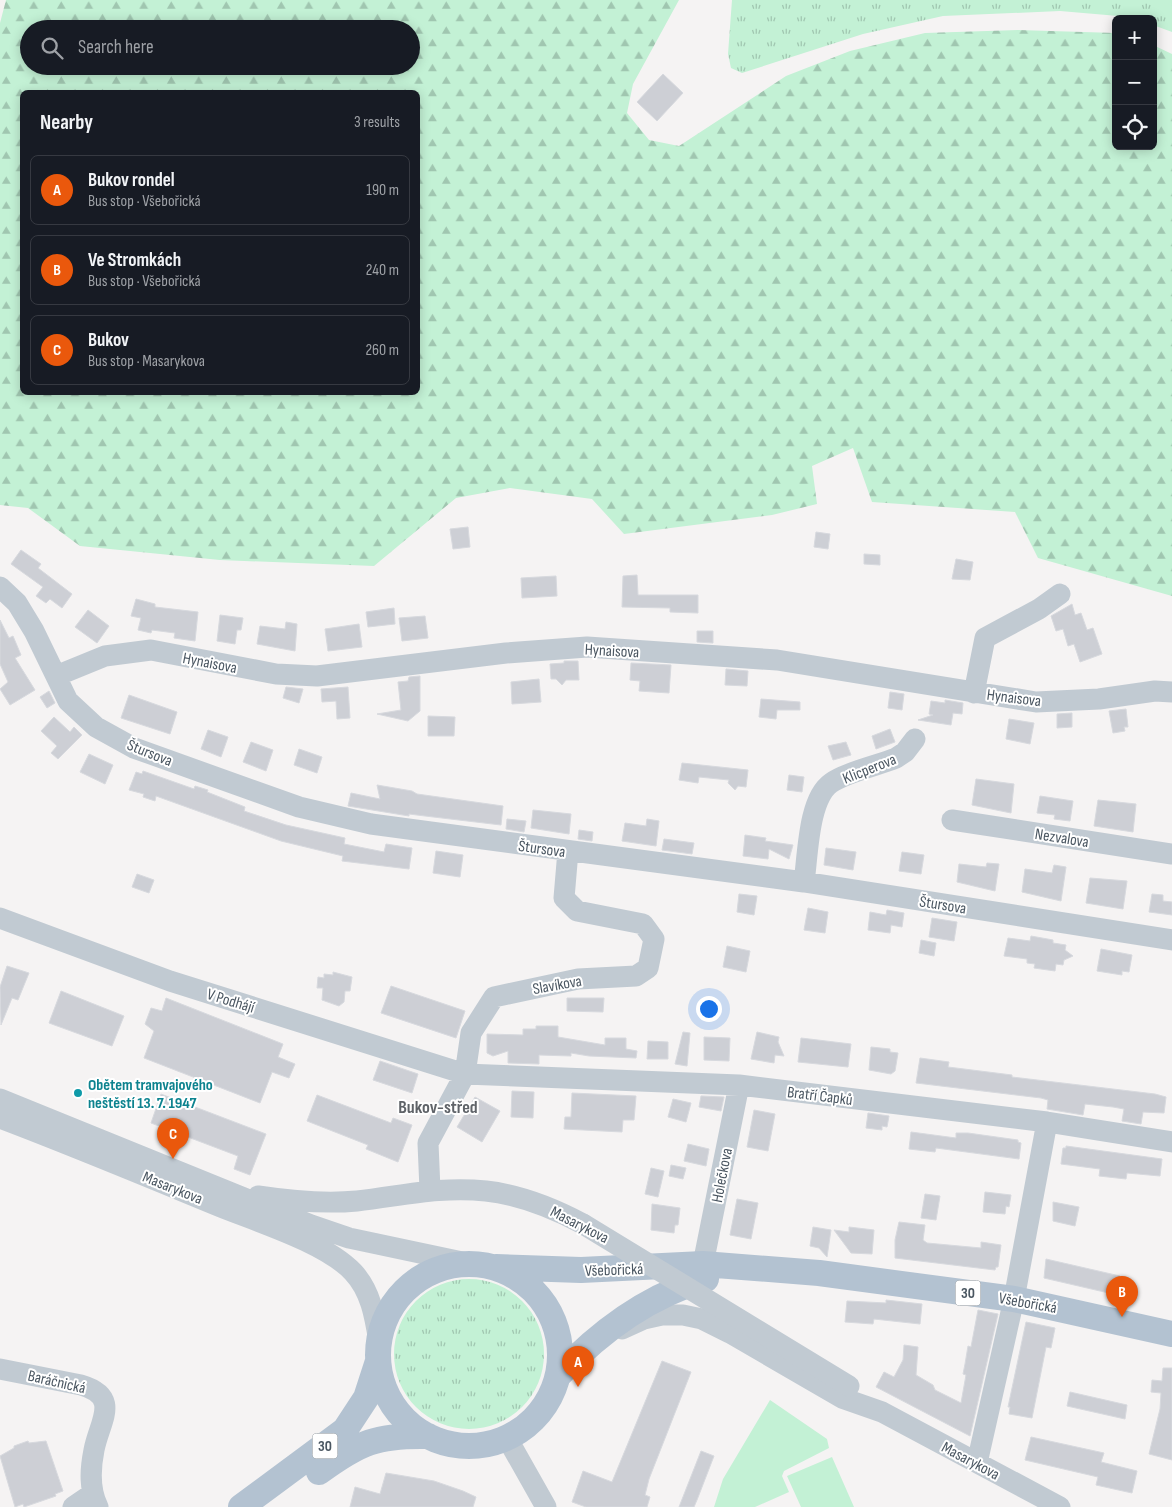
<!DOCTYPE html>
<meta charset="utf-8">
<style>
body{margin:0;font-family:"Sofia Sans Condensed",sans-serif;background:#20242c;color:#f1f3f6}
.controls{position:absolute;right:15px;top:15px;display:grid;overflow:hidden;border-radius:8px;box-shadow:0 2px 12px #0003}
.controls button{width:45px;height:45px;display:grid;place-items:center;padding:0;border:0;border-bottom:1px solid #363941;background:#171b24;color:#f1f3f6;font:25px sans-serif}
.you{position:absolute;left:708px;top:1008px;width:18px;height:18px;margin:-12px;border:4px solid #fff;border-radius:50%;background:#1a73e8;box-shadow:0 0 0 8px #1a73e833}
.badge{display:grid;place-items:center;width:32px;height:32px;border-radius:50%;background:#ea580c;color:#fff;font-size:16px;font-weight:700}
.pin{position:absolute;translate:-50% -41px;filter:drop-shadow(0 1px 2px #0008)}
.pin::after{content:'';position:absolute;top:26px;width:18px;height:15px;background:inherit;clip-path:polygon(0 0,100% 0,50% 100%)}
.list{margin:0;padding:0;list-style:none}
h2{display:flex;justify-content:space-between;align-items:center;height:65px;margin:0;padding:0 20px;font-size:21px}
h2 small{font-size:16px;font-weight:400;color:#9ea1a6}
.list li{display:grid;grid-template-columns:32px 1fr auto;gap:15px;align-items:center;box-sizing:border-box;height:70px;margin:0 10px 10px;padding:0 10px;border:1px solid #363941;border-radius:8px}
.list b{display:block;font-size:19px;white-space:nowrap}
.list p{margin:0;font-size:16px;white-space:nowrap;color:#9ea1a6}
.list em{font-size:16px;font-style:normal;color:#9ea1a6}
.icon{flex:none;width:28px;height:28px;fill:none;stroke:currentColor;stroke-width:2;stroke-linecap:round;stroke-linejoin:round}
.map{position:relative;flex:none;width:1172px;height:1507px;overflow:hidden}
.search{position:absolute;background:#171b24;box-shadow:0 2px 12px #0003;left:20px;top:20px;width:400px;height:55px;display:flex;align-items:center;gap:12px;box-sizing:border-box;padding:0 18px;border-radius:28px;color:#9ea1a6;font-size:19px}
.panel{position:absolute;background:#171b24;box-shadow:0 2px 12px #0003;left:20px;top:90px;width:400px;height:305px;border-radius:8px}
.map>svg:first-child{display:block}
</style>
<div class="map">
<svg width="1172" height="1507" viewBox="0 0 1172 1507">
<defs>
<pattern id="grass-tufts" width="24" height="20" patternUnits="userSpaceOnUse" patternTransform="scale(1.25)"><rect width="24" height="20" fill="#c3f1d5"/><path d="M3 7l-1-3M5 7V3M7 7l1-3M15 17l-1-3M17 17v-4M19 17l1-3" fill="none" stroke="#a0c6b0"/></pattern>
<pattern id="forest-firs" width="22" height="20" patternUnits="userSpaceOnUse" patternTransform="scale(1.25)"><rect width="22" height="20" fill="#c3f1d5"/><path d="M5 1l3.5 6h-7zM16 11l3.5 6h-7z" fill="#a0c6b0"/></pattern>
</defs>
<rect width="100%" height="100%" fill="#f5f3f3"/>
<!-- grass -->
<path fill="url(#grass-tufts)" d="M732 0H1172V32L1153 25V19L1060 11 943 16 863 34 742 73 731 68 728 54Z
M394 1354a75 75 0 1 1 150 0a75 75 0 1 1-150 0Z"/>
<!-- forest -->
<path fill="url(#forest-firs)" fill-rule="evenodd" d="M6 0H679L633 84 627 113 649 140 679 146 786 76 850 51 925 33 1018 30 1116 33V146H1153V45L1172 54V596L1038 558 1015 512 872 502 853 448 812 466 817 504 772 515 624 534 592 499 510 488 456 498 374 566 220 560 80 546 28 508 0 505V23ZM29 29H411V66H29ZM22 92H418V392H22Z"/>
<!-- garden -->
<path fill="#c3f1d5" d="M770 1400 827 1439 829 1448 784 1471 782 1476 789 1492 755 1507H714L723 1479Z
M832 1457 854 1507H801L787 1476Z"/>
<!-- building -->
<path fill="#cdcfd5" stroke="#d7d9de" d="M663 74 683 93 657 121 637 102Z
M468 527 470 547 453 549 450 529Z
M816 532 830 534 828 549 814 547Z
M21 550 41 564 38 568 72 594 62 608 50 599 46 603 36 596 43 587 11 564Z
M864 554 880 555V565L864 564Z
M956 559 973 562 970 580 952 579Z
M637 575 638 595H698V613L670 612V608L622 607 623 576Z
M556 576 557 596 522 598 521 578Z
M136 599 155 604V607L198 612 195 641 174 638 175 633 152 630 151 633 138 630 141 618 131 616Z
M1072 604 1075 615 1081 613 1087 630 1093 628 1102 654 1080 662 1074 644 1068 646 1063 629 1056 631 1051 616Z
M394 608 395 624 368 627 366 612Z
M88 610 109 626 97 643 75 627Z
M220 615 243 618 241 630H237L235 644 217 641Z
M425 616 428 638 402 641 399 618Z
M0 620 9 638 13 636 21 655 15 658 35 690 10 705 0 689 8 682 0 664Z
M286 622 297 624 295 651 257 644 260 626 285 629Z
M359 624 362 647 328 651 325 629Z
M697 631H713V643L697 642Z
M564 661H578L579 680H566L562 685 556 679H551L550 664 564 663Z
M631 663 671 665 669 693 639 691 640 681 630 680Z
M726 669 748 671 747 686 725 685Z
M420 676V711L408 721 377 714 401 710 398 682 408 681 409 677Z
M539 679 541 702 512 704 511 682Z
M286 687 303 689 299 703 283 698Z
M348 687 350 718 337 719 336 701 322 702 321 689Z
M49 691 55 703 47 708 40 697Z
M890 692 904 694 902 710 888 708Z
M129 695 177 712 170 734 121 718Z
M761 699 800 702V710H777L776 719 759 717Z
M945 700 963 703 962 714 953 713 951 725 918 720 933 715 929 714 931 701 945 703Z
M1126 709 1128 727H1124L1125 731 1113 733 1109 711Z
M1072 713V727L1057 728V714Z
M428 716 455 717 454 736H428Z
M54 717 70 732 74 727 82 735 58 759 51 753 57 746 41 731Z
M1009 719 1034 723 1030 744 1006 739Z
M890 729 895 742 876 749 872 736Z
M208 730 228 737 221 757 201 749Z
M251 742 273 750 266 771 243 762Z
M846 742 851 755 833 760 828 746Z
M299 749 322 757 317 773 294 765Z
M89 754 113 765 105 784 80 772Z
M682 763 748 770 746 787 738 786 735 790 728 783 729 780 699 777 698 783 679 780Z
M143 771 194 789 195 786 208 790 207 792 245 807 244 811 286 825 345 838 344 844 384 852 386 844 412 848 409 869 342 861 343 856 281 841 156 796 155 801 143 797 144 794 129 790 136 772 142 774Z
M789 775 804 777 802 792 787 790Z
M976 779 1014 784 1011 813 972 805Z
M377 785 412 791 417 794 503 806 501 825 425 816 409 814V816L348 806 351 793 380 799Z
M1040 796 1073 801 1070 821 1054 819 1055 815 1037 813Z
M1098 800 1136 804 1133 832 1094 826Z
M533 810 571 814 569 834 531 828Z
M507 819 526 821 524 832 506 829Z
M647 819 659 821 656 846 622 841 625 823 646 826Z
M579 830 593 832 592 841 578 839Z
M745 835 766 838 765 841 793 845 789 859 769 849 768 859 743 856Z
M664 839 694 843 692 854 662 850Z
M826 848 856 852 853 870 824 865Z
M436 851 463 855 460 877 433 873Z
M902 852 924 855 921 874 899 871Z
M987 863 999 864 995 891 957 882 959 864 986 867Z
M1054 865 1066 867 1061 901 1022 892 1025 869 1052 873Z
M137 874 154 880 149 893 132 887Z
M1090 878 1127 881 1123 909 1086 903Z
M739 894 757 896 754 915 737 912Z
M1152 894 1163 895V901L1172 902V915L1149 912Z
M808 908 828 912 825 933 804 930Z
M887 910 904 913 902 927 891 925 890 933 868 930 870 912 886 915Z
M932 918 957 922 954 941 929 937Z
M1031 936 1053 940V943L1066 945 1065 950 1073 956 1064 960 1063 965 1056 964 1055 971 1034 968 1035 964 1027 963V959L1004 956 1008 938 1030 941Z
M921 940 936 943 934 956 919 953Z
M727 946 750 951 746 972 723 967Z
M1101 949 1132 955 1129 972 1122 971V975L1097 971Z
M7 966 29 973 18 1000 12 998 1 1025 0 987Z
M333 972 352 977 350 991H345L344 1002 339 1006 322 1000 323 988H317L318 977 324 978V974L333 975Z
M391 986 465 1011 456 1038 381 1013Z
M61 991 124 1016 112 1046 49 1023Z
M166 998 283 1044 278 1057 295 1064 289 1078 272 1072 260 1103 144 1058 154 1031 145 1024 151 1008 162 1011Z
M567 998H604L603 1012 567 1011Z
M536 1026H558V1037L605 1045V1038H626V1049L637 1051 636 1058 589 1056 571 1053V1056L539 1055V1064L508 1063V1051L493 1056 487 1053V1034L523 1035V1029H536Z
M683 1032 690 1033 687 1066 675 1064Z
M757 1032 779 1037 778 1042 784 1056 775 1055 774 1063 751 1059Z
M704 1037 730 1038 729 1061 704 1060Z
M801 1038 851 1044 848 1067 798 1062Z
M648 1041 668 1042V1059H647Z
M871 1047 890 1049V1052L898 1053 895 1071 891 1074 869 1070Z
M920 1058 949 1062 948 1067 1012 1075V1077L1155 1094 1166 1097 1164 1113 1143 1112 1141 1124 1122 1121 1124 1109 1113 1107 1085 1104 1083 1115 1047 1109 1048 1100 1041 1098 916 1083Z
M380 1061 418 1074 412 1093 373 1080Z
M512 1091 534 1092 533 1118 511 1117Z
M572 1093 636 1096 634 1120H623L622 1132 564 1129 565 1117H571Z
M161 1094 266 1134 250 1175 234 1169 238 1156 151 1123Z
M317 1095 391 1123 393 1118 412 1125 398 1162 366 1149 368 1145 307 1121Z
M701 1096 724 1097 721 1111 699 1107Z
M475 1097 500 1111 482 1142 457 1127Z
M673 1099 691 1103 686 1122 668 1117Z
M754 1110 775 1114 768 1151 747 1147Z
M868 1113 889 1116 887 1127 882 1126V1130L866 1128Z
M911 1132 956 1138V1133H968L1018 1140V1142L1021 1143 1019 1159 936 1148 935 1152 909 1149Z
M688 1144 709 1149 706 1166 684 1161Z
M1066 1146 1162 1159 1160 1176 1127 1173 1126 1179 1099 1176 1100 1169 1061 1164 1063 1148H1066Z
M671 1165 686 1168 683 1179 669 1176Z
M651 1168 664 1171 658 1197 645 1194Z
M985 1192 1011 1195 1009 1207 1006 1206 1005 1214 983 1212Z
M925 1194 940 1196 936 1220 921 1218Z
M737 1199 758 1203 751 1239 730 1235Z
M1053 1202 1079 1207 1075 1226 1053 1221Z
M652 1204 680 1208 678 1225H675L674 1233 651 1230Z
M899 1222 925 1225 923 1240 927 1243 981 1248V1242L1001 1245 998 1267H996L995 1270 895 1258V1240Z
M813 1227 831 1230 827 1257 819 1248 810 1246Z
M849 1227 874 1230 872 1254 851 1253 834 1230 849 1232Z
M1046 1259 1120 1276 1118 1287 1115 1286 1113 1294 1044 1278Z
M886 1300 922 1304 920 1324 874 1319 873 1324 845 1322 847 1301 886 1303Z
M978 1310 998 1314 970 1436 876 1387 884 1372 894 1377 903 1360 904 1345 918 1347 916 1375 933 1385 935 1390 961 1403 966 1375 963 1374 965 1364 968 1346 971 1347Z
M1026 1322 1055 1328 1051 1348 1046 1347 1032 1418 1009 1414 1010 1407H1008Z
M662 1361 691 1372 649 1479 645 1495 650 1497 647 1507H586L572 1502 583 1471 612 1482Z
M1163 1368H1172V1460L1149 1454 1160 1409 1161 1393 1151 1392 1152 1380 1162 1381Z
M1070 1392 1127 1405 1125 1419 1067 1406Z
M1031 1437 1104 1453 1101 1462 1137 1471 1132 1493 1096 1485 1098 1477 1025 1460Z
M28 1441 29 1443 46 1441 63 1491 55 1494 56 1496 24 1507 23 1504 15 1507 0 1456 14 1448V1446Z
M701 1451 714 1456 697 1500 694 1507H679Z
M386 1473 434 1481 463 1491 476 1497 473 1507H350L355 1487 380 1494Z"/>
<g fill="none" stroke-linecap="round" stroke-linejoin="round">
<!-- minor -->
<path stroke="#c1cad2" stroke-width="21" d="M0 587 17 603 34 631 68 701 96 727 134 748 299 807 371 824 804 882 1172 940
M56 676 105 656 151 650 276 674 317 676 506 653 587 647 777 660 1036 702 1099 699 1155 691 1172 692
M974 693 985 638 1039 609 1060 594
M952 820 1172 854
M804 882C808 856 808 799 831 783 844 773 879 765 896 758L905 752 915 739
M0 918 170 981 465 1074 739 1085 1047 1122 1172 1142
M0 1099 311 1225 349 1238 467 1263
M0 1118C74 1146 148 1177 221 1207 258 1222 326 1243 353 1272 371 1291 375 1317 379 1342
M430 1190 428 1143 465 1074 471 1033 494 997 578 979 636 976 648 968 654 939 643 924 577 911 564 898 568 851
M258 1196C291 1201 324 1204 357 1201 402 1196 440 1186 486 1191 521 1195 553 1208 583 1224
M703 1264 739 1085
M622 1329 644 1319 662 1315H683L702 1319 730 1333 842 1398 882 1412 1060 1507
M0 1369 81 1385C122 1397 99 1422 94 1450 90 1470 89 1489 98 1507
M507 1438 546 1507
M977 1463 1014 1299 1047 1122
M73 1507 92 1494"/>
<!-- major -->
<path stroke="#b3c2d1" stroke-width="26" d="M378 1355a91 91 0 1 1 182 0a91 91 0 1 1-182 0Z
M496 1267 581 1270 703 1264 819 1273 1014 1299 1172 1334
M558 1376C599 1332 647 1296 706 1279
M319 1472C360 1442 377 1435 428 1436
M241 1507 345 1430 366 1398 378 1361"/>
<!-- minor-bridge -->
<path stroke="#c1cad2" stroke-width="21" d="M583 1224 849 1386"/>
</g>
<!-- markers -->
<circle fill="#0f9aa8" stroke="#fff" stroke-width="2" cx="78" cy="1093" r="5"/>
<g text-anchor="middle" stroke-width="4" stroke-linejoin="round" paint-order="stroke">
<!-- shield labels -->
<g fill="#fff" stroke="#808990" stroke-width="1">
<rect x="955.5" y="1280.5" width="25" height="25" rx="4"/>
<rect x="312.5" y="1433.5" width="25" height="25" rx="4"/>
</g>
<g font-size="15" font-weight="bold" fill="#4a5661">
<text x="968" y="1298">30</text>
<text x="325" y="1451">30</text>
</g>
<!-- street labels -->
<g font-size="16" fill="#4a5661" stroke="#fff">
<text transform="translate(612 650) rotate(3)" y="6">Hynaisova</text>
<text transform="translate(210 662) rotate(11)" y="6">Hynaisova</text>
<text transform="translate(1014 697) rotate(7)" y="6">Hynaisova</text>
<text transform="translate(150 752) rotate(22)" y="6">Štursova</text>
<text transform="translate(869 768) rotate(-22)" y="6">Klicperova</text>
<text transform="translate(1062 837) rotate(9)" y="6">Nezvalova</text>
<text transform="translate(542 848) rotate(8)" y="6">Štursova</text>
<text transform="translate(943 904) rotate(9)" y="6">Štursova</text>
<text transform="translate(557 984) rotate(-10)" y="6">Slavíkova</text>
<text transform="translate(231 1000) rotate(17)" y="6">V Podhájí</text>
<text transform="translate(820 1095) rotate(7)" y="6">Bratří Čapků</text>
<text transform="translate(721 1175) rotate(-79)" y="6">Holečkova</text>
<text transform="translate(173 1187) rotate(22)" y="6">Masarykova</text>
<text transform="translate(580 1224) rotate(27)" y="6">Masarykova</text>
<text transform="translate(614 1269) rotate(-2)" y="6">Všebořická</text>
<text transform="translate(1028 1302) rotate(10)" y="6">Všebořická</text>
<text transform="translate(57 1381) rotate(13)" y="6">Baráčnická</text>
<text transform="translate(971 1460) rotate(28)" y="6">Masarykova</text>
</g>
<!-- culture labels -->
<g font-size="16" font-weight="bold" fill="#0d838f" stroke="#fff" text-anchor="start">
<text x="88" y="1090">Obětem tramvajového<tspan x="88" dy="18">neštěstí 13. 7. 1947</tspan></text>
</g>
<!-- neighbourhood labels -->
<g font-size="18" font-weight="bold" fill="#5f6368" stroke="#fff">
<text x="438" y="1113">Bukov-střed</text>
</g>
</g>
</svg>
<div class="controls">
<button>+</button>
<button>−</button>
<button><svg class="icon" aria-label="locate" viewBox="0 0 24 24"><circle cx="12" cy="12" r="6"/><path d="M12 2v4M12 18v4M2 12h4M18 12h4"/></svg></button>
</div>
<div class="you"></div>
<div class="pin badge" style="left:578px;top:1387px">A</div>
<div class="pin badge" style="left:1122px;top:1317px">B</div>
<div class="pin badge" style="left:173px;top:1159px">C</div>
<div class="search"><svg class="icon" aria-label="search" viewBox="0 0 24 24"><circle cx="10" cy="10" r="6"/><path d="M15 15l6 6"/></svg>Search here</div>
<section class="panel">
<h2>Nearby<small>3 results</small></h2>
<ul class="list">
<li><span class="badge">A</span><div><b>Bukov rondel</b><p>Bus stop · Všebořická</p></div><em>190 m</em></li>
<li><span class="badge">B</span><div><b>Ve Stromkách</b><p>Bus stop · Všebořická</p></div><em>240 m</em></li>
<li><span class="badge">C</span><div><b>Bukov</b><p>Bus stop · Masarykova</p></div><em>260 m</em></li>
</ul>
</section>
</div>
